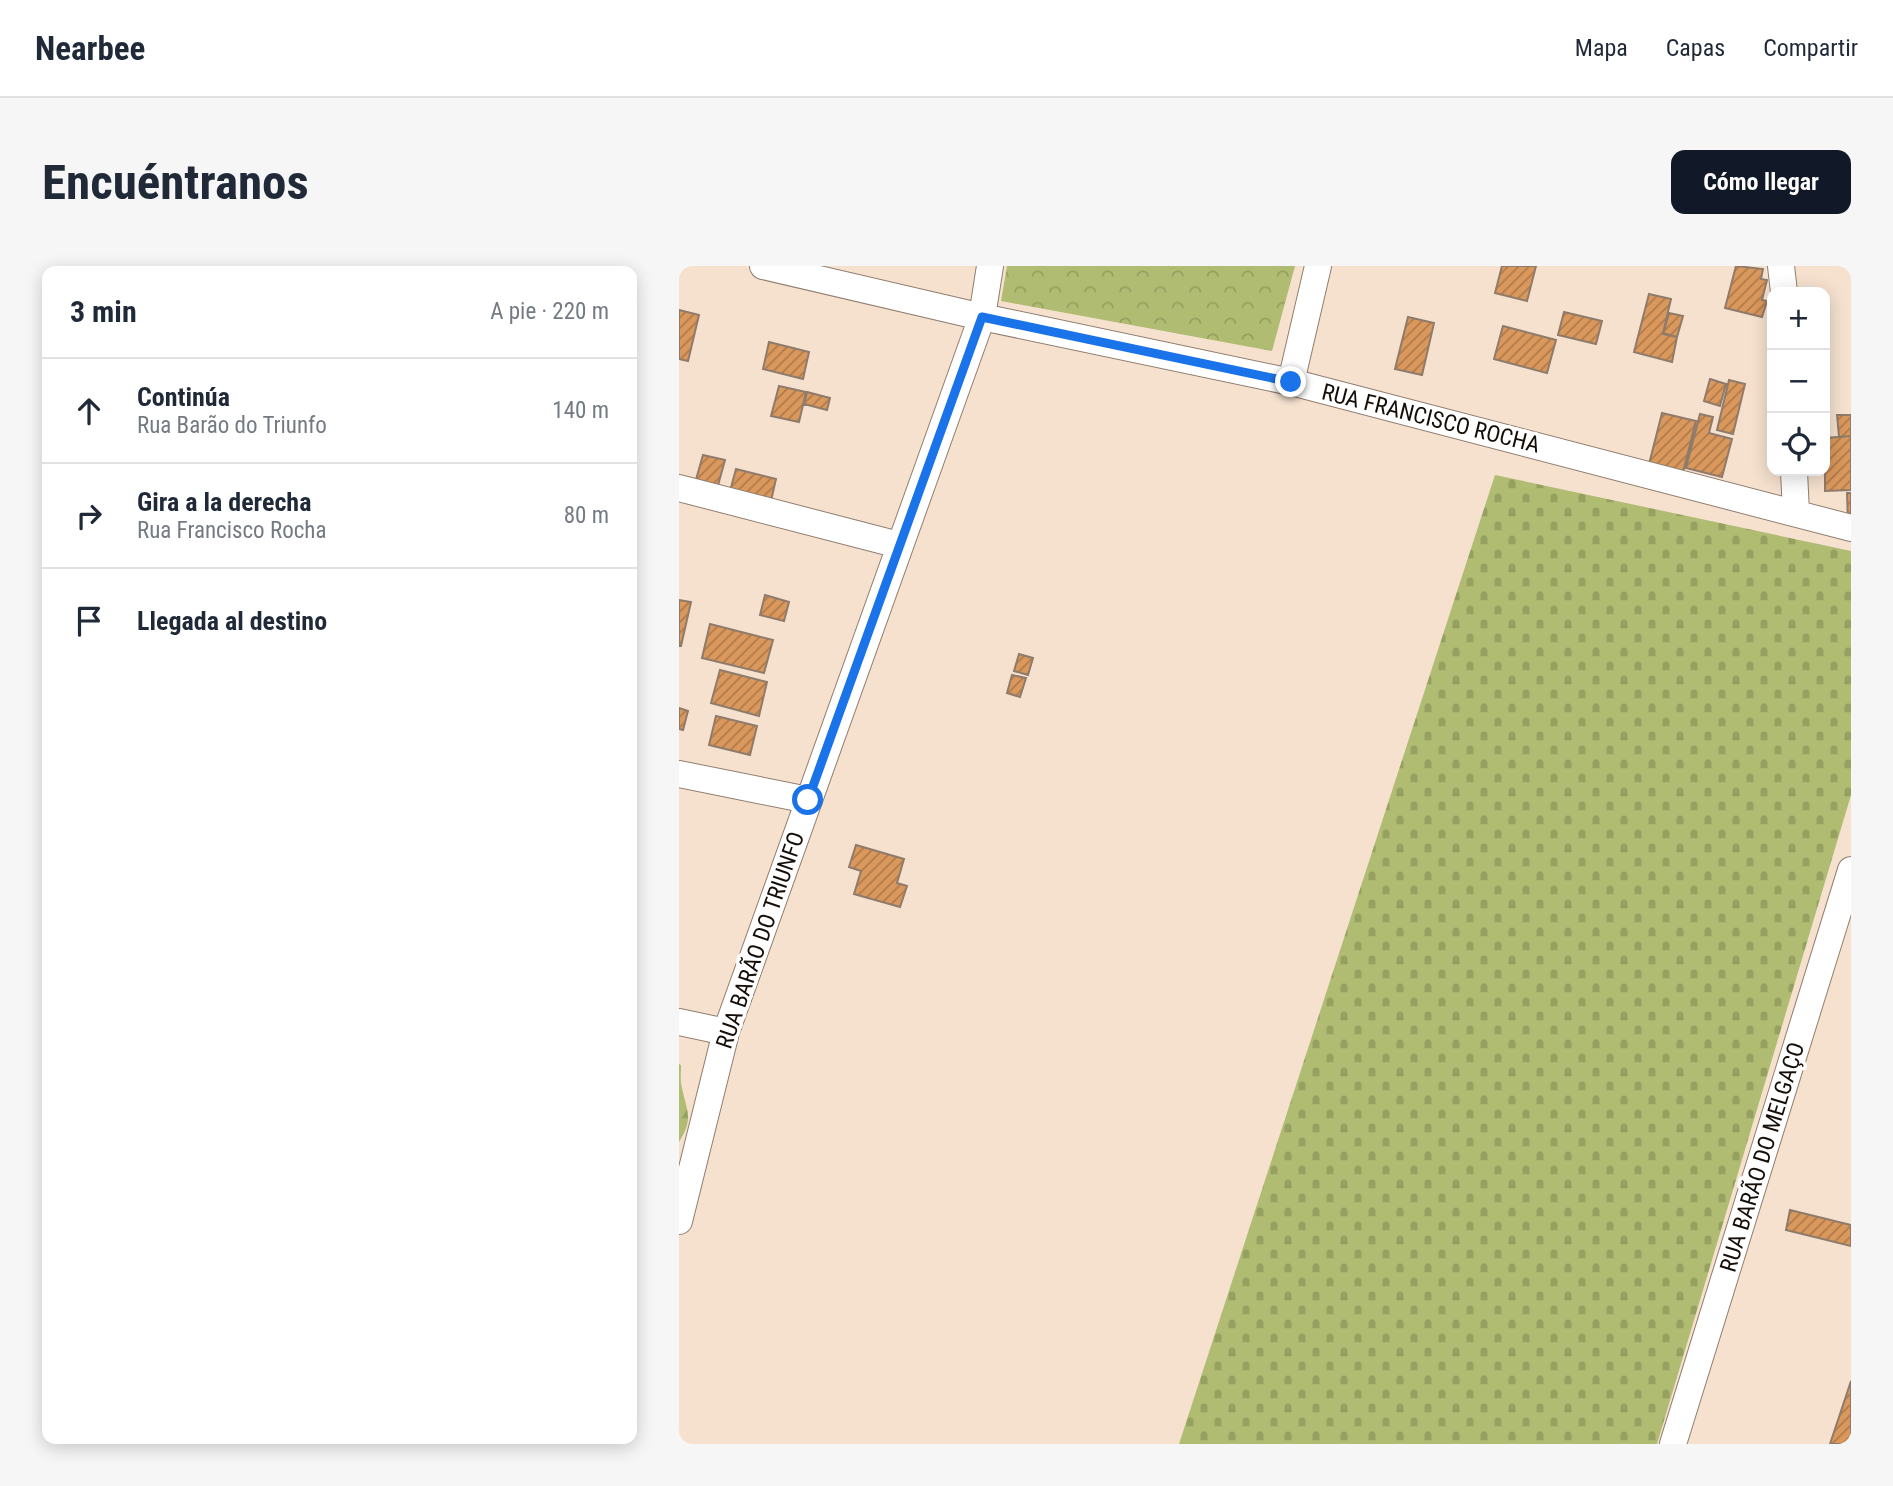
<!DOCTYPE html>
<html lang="es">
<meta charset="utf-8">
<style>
body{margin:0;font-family:"Roboto Condensed",sans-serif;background:#f6f6f7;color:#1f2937}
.controls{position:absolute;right:21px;top:21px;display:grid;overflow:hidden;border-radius:14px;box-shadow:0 4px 18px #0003}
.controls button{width:63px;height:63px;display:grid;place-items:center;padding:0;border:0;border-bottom:2px solid #e0e1e3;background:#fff;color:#1f2937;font:35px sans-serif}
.stop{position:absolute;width:21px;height:21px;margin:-16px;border:5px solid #1a73e8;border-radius:50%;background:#fff}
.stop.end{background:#1a73e8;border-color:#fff;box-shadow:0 2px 7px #0008}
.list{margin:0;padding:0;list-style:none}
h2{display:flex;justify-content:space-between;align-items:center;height:91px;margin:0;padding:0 28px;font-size:30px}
h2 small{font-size:23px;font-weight:400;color:#747a83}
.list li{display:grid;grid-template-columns:46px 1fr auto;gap:21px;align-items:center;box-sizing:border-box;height:105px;padding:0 28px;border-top:2px solid #e0e1e3}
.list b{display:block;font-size:26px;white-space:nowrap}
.list p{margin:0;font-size:23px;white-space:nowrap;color:#747a83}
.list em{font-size:23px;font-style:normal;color:#747a83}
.icon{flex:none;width:38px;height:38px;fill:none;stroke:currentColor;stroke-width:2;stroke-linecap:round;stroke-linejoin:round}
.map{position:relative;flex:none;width:1172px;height:1178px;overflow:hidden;border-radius:14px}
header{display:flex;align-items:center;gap:42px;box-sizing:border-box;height:98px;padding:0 35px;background:#fff;border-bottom:2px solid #e0e1e3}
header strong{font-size:33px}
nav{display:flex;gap:38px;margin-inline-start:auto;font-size:24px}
.intro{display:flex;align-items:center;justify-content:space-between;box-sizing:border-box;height:168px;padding:0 42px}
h1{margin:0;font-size:49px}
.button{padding:18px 32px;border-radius:14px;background:#111827;color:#fff;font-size:24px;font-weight:700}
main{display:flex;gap:42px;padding:0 42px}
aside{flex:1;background:#fff;border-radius:14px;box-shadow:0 4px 18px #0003}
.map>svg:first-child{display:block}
</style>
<header>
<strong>Nearbee</strong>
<nav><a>Mapa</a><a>Capas</a><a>Compartir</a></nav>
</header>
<div class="intro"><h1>Encuéntranos</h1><a class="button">Cómo llegar</a></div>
<main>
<aside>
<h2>3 min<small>A pie · 220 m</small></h2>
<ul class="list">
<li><svg class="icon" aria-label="ahead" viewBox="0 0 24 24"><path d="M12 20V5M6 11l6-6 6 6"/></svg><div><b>Continúa</b><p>Rua Barão do Triunfo</p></div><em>140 m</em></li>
<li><svg class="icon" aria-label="right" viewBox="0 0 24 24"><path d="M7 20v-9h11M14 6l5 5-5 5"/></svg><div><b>Gira a la derecha</b><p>Rua Francisco Rocha</p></div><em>80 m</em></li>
<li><svg class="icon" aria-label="arrive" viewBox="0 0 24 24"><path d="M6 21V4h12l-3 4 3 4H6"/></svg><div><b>Llegada al destino</b></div></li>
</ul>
</aside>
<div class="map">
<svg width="1172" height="1178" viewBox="0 0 1172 1178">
<defs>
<pattern id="forest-firs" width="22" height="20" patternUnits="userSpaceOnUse" patternTransform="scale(1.75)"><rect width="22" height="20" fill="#afbc71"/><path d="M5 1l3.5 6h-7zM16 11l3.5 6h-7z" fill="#96a060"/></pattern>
<pattern id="cemetery-stones" width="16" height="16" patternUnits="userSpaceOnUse" patternTransform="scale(1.75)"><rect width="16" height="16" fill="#afbc71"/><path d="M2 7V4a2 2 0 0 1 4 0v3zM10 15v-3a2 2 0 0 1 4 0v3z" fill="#96a060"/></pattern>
<pattern id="park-crowns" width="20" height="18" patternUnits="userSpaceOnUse" patternTransform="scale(1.75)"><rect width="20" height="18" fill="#afbc71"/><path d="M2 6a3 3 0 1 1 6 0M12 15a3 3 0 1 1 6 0" fill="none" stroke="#96a060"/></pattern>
<pattern id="building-hatch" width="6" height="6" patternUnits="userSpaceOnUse" patternTransform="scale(1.75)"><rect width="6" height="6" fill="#da985c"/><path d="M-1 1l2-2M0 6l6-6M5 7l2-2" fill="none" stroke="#b07a4a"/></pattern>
</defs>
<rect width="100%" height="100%" fill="#f6e1cf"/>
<!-- forest -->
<path fill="url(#forest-firs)" d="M0 798 2 799C2 806 1 815 3 822 8 846 15 853 0 876Z"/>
<!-- cemetery -->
<path fill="url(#cemetery-stones)" d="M816 209 1172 285V529L978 1178H500Z"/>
<!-- park -->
<path fill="url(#park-crowns)" d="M328 0H616L593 85 322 35Z"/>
<!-- building -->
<path fill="url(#building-hatch)" stroke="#8f7b6b" stroke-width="2" d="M823 0H857L848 35 816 27Z
M1057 0 1084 3 1082 13 1088 14 1083 34 1088 35 1083 51 1046 42Z
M970 28 992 33 984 67 998 71 993 96 955 86Z
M0 44 20 49 9 95 0 93Z
M885 46 923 55 917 78 879 69Z
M990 47 1004 50 998 71 984 68Z
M729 51 755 57 743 109 716 103Z
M824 60 877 74 868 107 815 93Z
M90 76 130 86 124 113 84 103Z
M1031 113 1047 118 1041 140 1025 135Z
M1050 114 1066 118 1054 168 1038 164Z
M100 120 127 126 120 156 92 150Z
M128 126 151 132 148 144 125 138Z
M983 147 1017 155 1002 214 968 206Z
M1021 148 1034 151 1030 167 1053 173 1043 211 1007 202Z
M1158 149H1172V170L1160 171Z
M1172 170V224L1146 225V172Z
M24 189 46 194 38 223 16 217Z
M57 203 97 213 91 239 50 229Z
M1168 227H1172V257H1169Z
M86 329 110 336 105 355 81 349Z
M0 334 12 336 2 380H0Z
M31 358 94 374 85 407 23 392Z
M340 388 354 392 349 409 335 405Z
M41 404 88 416 80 450 32 437Z
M333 409 347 412 341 431 328 427Z
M0 442 9 445 4 464 0 463Z
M37 450 78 460 71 489 30 479Z
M177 579 225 593 218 617 228 620 221 641 175 628 182 605 170 601Z
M1111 944 1172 959V980L1107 964Z
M1172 1115V1178H1151Z"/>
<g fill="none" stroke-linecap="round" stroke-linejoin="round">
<!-- minor casing -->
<g stroke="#917e6e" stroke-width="28">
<path id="minor" d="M84 0 303 51 612 116 1172 262
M1102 0 1105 26
M612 116 639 0
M1115 205 1117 247
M0 222 220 279
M0 508 129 534
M0 756 47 766
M0 955 47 766 303 51 311 0
M994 1178 1172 604"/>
</g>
<!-- minor -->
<use href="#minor" stroke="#fff" stroke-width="26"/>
</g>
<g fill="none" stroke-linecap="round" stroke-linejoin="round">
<!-- route -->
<path stroke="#1a73e8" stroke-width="9" d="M129 534 303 51 612 116"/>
</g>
<g text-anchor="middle" stroke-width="7" stroke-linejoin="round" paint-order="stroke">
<!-- street labels -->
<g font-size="23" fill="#150e08" stroke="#fff">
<text transform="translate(752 152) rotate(14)" y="8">RUA FRANCISCO ROCHA</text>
<text transform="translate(81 674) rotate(-71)" y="8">RUA BARÃO DO TRIUNFO</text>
<text transform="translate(1083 891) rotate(-73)" y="8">RUA BARÃO DO MELGAÇO</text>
</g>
</g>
</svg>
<div class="controls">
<button>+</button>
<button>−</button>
<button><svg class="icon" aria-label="locate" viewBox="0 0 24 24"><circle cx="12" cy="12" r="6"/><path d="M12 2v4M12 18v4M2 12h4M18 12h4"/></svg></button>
</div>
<div class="stop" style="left:129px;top:534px"></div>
<div class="stop end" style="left:612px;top:116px"></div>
</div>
</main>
